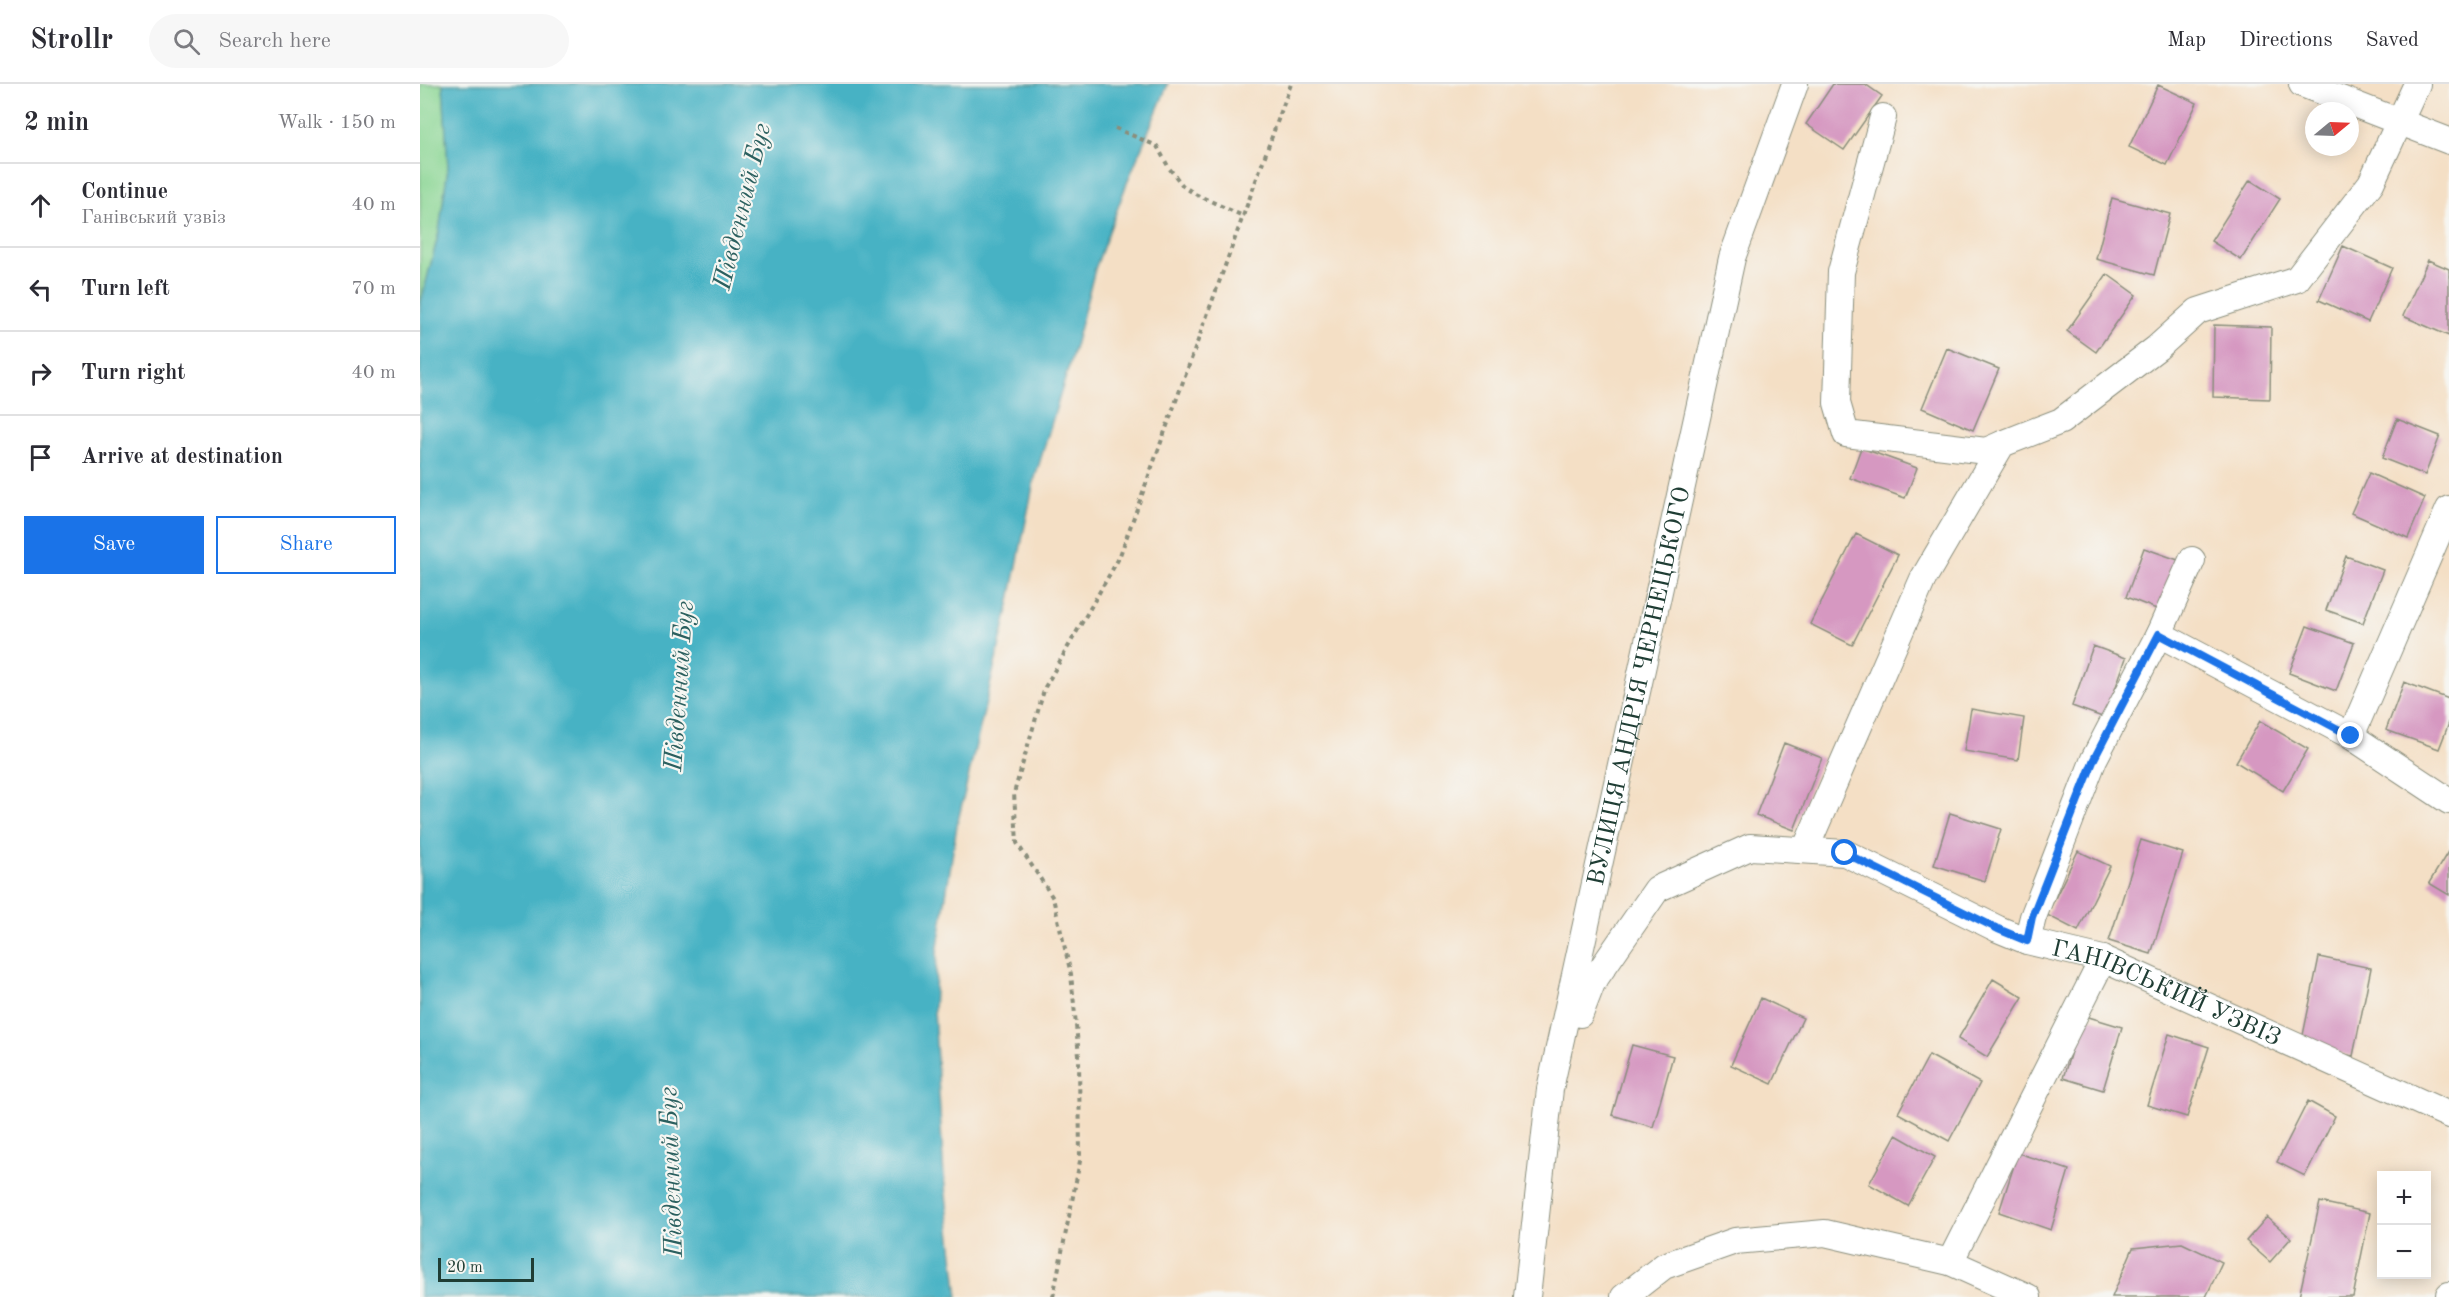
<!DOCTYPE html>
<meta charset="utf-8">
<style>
body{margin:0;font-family:"Old Standard TT",serif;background:#f7f7f7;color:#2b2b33}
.controls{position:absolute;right:18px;bottom:18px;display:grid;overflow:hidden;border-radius:0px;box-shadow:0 3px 15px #0003}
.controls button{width:54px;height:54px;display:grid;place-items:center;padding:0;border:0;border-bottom:2px solid #e1e1e2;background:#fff;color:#2b2b33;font:30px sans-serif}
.compass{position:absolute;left:1885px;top:18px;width:54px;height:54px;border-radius:50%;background:#fff;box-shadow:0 3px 15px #0003;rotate:71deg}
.scale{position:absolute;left:18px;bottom:15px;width:96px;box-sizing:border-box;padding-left:6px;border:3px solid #1f3d34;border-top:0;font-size:16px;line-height:21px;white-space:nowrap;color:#1f3d34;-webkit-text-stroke:4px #f6f6f2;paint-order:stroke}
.stop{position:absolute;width:18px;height:18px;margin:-14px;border:4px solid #1a73e8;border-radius:50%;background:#fff}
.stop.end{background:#1a73e8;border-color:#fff;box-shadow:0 2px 6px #0008}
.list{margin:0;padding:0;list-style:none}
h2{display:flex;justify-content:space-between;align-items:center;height:78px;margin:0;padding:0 24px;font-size:26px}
h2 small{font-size:20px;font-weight:400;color:#7c7c81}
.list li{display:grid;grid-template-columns:39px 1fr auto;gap:18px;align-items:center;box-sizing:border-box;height:84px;padding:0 24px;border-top:2px solid #e1e1e2}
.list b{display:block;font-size:22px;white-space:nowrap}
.list p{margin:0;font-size:20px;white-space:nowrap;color:#7c7c81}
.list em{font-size:20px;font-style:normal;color:#7c7c81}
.actions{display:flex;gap:12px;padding:18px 24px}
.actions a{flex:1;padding:14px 0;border:2px solid #1a73e8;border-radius:0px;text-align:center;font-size:21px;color:#1a73e8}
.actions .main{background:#1a73e8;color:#fff}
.icon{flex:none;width:33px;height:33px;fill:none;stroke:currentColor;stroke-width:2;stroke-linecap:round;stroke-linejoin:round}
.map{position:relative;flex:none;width:2029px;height:1213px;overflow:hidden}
header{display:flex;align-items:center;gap:36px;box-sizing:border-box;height:84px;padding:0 30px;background:#fff;border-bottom:2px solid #e1e1e2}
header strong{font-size:28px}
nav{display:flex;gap:33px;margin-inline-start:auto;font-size:21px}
.search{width:420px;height:54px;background:#f7f7f7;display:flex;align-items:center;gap:15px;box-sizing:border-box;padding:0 21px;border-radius:33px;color:#7c7c81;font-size:22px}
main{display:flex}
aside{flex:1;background:#fff}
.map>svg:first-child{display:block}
</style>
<header>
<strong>Strollr</strong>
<div class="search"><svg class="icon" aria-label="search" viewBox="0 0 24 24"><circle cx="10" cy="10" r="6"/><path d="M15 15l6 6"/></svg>Search here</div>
<nav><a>Map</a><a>Directions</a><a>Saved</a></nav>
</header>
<main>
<aside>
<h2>2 min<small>Walk · 150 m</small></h2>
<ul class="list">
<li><svg class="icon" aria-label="ahead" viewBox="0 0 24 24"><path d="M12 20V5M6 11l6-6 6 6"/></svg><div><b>Continue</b><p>Ганівський узвіз</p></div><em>40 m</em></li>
<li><svg class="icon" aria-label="left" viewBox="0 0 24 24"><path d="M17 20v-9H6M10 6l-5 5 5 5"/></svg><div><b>Turn left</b></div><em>70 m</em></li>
<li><svg class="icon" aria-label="right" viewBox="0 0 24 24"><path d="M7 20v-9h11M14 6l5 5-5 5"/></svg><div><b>Turn right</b></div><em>40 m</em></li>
<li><svg class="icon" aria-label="arrive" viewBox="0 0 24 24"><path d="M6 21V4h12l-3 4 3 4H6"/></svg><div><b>Arrive at destination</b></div></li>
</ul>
<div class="actions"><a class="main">Save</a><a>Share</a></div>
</aside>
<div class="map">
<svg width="2029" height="1213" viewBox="0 0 2029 1213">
<rect width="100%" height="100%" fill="#f6f6f2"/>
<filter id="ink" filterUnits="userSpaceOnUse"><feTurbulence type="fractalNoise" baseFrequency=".0167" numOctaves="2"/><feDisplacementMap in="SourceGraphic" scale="12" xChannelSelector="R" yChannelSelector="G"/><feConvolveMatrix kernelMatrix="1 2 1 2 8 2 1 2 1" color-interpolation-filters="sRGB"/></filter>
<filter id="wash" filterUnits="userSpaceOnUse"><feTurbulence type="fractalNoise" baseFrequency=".008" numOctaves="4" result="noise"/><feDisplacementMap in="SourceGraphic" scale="24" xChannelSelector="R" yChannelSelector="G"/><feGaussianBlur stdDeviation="1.35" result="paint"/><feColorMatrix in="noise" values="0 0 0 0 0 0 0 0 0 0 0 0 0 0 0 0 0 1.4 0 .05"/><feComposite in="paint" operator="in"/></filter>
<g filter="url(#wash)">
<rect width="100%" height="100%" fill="#f4dfc5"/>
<!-- green -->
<path fill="#89d593" stroke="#548964" stroke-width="1.5" d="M0 0H23L28 83 19 148 0 222Z"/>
<!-- water -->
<path fill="#47b2c4" stroke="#33787c" stroke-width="1.5" d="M23 0H748L707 99 675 185 655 262 614 397 589 521 537 741 517 869 514 926 524 1094 538 1213H0V222L19 148 28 83Z"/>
<g id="blocks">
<!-- building -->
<path fill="#d698c1" d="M1413 0H1445L1462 12 1424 66 1386 40Z
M1738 1 1777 19 1747 81 1709 63Z
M1830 96 1860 115 1821 176 1791 157Z
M1692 114 1750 130 1734 191 1676 175Z
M1923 162 1972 184 1948 238 1899 216Z
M2008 176 2029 185V252L1983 232Z
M1687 190 1716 211 1676 268 1647 247Z
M1794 241 1851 243 1850 315 1793 313Z
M1527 264 1579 285 1553 346 1502 324Z
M1977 335 2020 352 2005 391 1962 374Z
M1441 364 1497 384 1485 414 1430 394Z
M1949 389 2005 414 1988 454 1931 429Z
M1436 450 1478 471 1432 561 1390 540Z
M1724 464 1758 476 1739 526 1706 513Z
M1926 472 1963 486 1943 539 1906 526Z
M1887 542 1934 559 1916 607 1869 589Z
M1673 562 1706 574 1685 634 1652 622Z
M1984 598 2029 615V639L2019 665 1966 646Z
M1551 625 1604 634 1598 676 1544 667Z
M1840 637 1888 665 1863 707 1816 678Z
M1364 659 1402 674 1374 746 1336 731Z
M1530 729 1581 745 1565 797 1514 781Z
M1721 756 1763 769 1731 870 1689 857Z
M2029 766V811L2009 799Z
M1658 767 1690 782 1658 847 1627 831Z
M1899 873 1951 884 1933 972 1881 961Z
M1573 895 1603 913 1567 973 1538 955Z
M1341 914 1383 934 1352 1000 1311 981Z
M1662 931 1702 943 1683 1006 1643 994Z
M1749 950 1789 963 1767 1033 1727 1021Z
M1212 961 1253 972 1233 1043 1192 1031Z
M1509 971 1560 999 1529 1057 1478 1029Z
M1888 1017 1915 1032 1885 1092 1857 1078Z
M1476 1051 1515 1073 1488 1122 1449 1100Z
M1598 1069 1649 1086 1631 1146 1579 1128Z
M1900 1118 1950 1129 1933 1213H1879Z
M1847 1133 1871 1154 1850 1178 1826 1157Z
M1762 1159 1802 1178 1786 1213H1692L1713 1164Z"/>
</g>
</g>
<g filter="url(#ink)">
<use href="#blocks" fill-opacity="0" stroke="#8a8e7c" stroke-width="1.5"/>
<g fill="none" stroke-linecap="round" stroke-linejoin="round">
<!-- minor casing -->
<g stroke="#8a8e7c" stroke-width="28">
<g id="minor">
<path d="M1882 0 2029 57"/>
<path d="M1463 33 1421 188 1417 319 1426 350 1566 367 1582 360"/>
<path d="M1739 550 1931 652 2029 717"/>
<path d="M1931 652 2029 425"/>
<path d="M1385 766 1503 495 1582 360 1641 337 1737 264 1778 227 1877 195 1951 99 1997 0"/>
<path d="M1607 857 1613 833 1674 675 1739 550 1772 476"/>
<path id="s1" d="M1160 930 1172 899 1237 805 1330 763 1425 769 1578 845 1607 857 1683 875 2029 1031"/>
<path d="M1530 1178 1683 875"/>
<path id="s2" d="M1107 1213 1130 1005 1312 174 1375 0"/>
<path d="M1204 1213 1244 1182 1315 1157 1405 1149 1530 1178 1608 1213"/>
<path d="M2029 1213V1211"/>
</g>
</g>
<!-- path -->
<path stroke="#8a8e7c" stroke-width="4" stroke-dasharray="4.5 4.5" stroke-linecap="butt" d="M695 44 737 62 749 84 763 102 775 110 823 132
M633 1213 660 1077 659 972 651 890 633 814 597 759 594 709 625 603 699 474 871 0"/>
<!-- minor -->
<use href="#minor" stroke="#fff" stroke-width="26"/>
</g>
</g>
<g fill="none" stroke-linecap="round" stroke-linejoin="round" filter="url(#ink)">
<!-- route -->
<path stroke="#1a73e8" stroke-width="8" d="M1425 769 1578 845 1607 857 1612 833 1674 675 1739 550 1931 652"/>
</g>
<g text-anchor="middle" stroke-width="4.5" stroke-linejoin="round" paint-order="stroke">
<!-- street labels -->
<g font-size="24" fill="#1f3d34" stroke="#f6f6f2">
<text dy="8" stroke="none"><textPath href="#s2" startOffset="622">ВУЛИЦЯ АНДРІЯ ЧЕРНЕЦЬКОГО</textPath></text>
<text dy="8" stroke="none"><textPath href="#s1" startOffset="696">ГАНІВСЬКИЙ УЗВІЗ</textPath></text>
</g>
<!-- water labels -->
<g font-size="26" font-style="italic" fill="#2b605f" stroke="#f6f6f2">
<text transform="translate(321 122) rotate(-76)" y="9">Південний Буг</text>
<text transform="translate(258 602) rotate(-86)" y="9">Південний Буг</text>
<text transform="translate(250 1088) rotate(-92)" y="9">Південний Буг</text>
</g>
</g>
</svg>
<div class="controls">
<button>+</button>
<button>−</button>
</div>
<svg class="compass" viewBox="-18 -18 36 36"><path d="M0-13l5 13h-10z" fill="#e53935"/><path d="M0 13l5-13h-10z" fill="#7c7c81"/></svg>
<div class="scale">20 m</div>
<div class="stop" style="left:1425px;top:769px"></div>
<div class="stop end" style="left:1931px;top:652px"></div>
</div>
</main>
